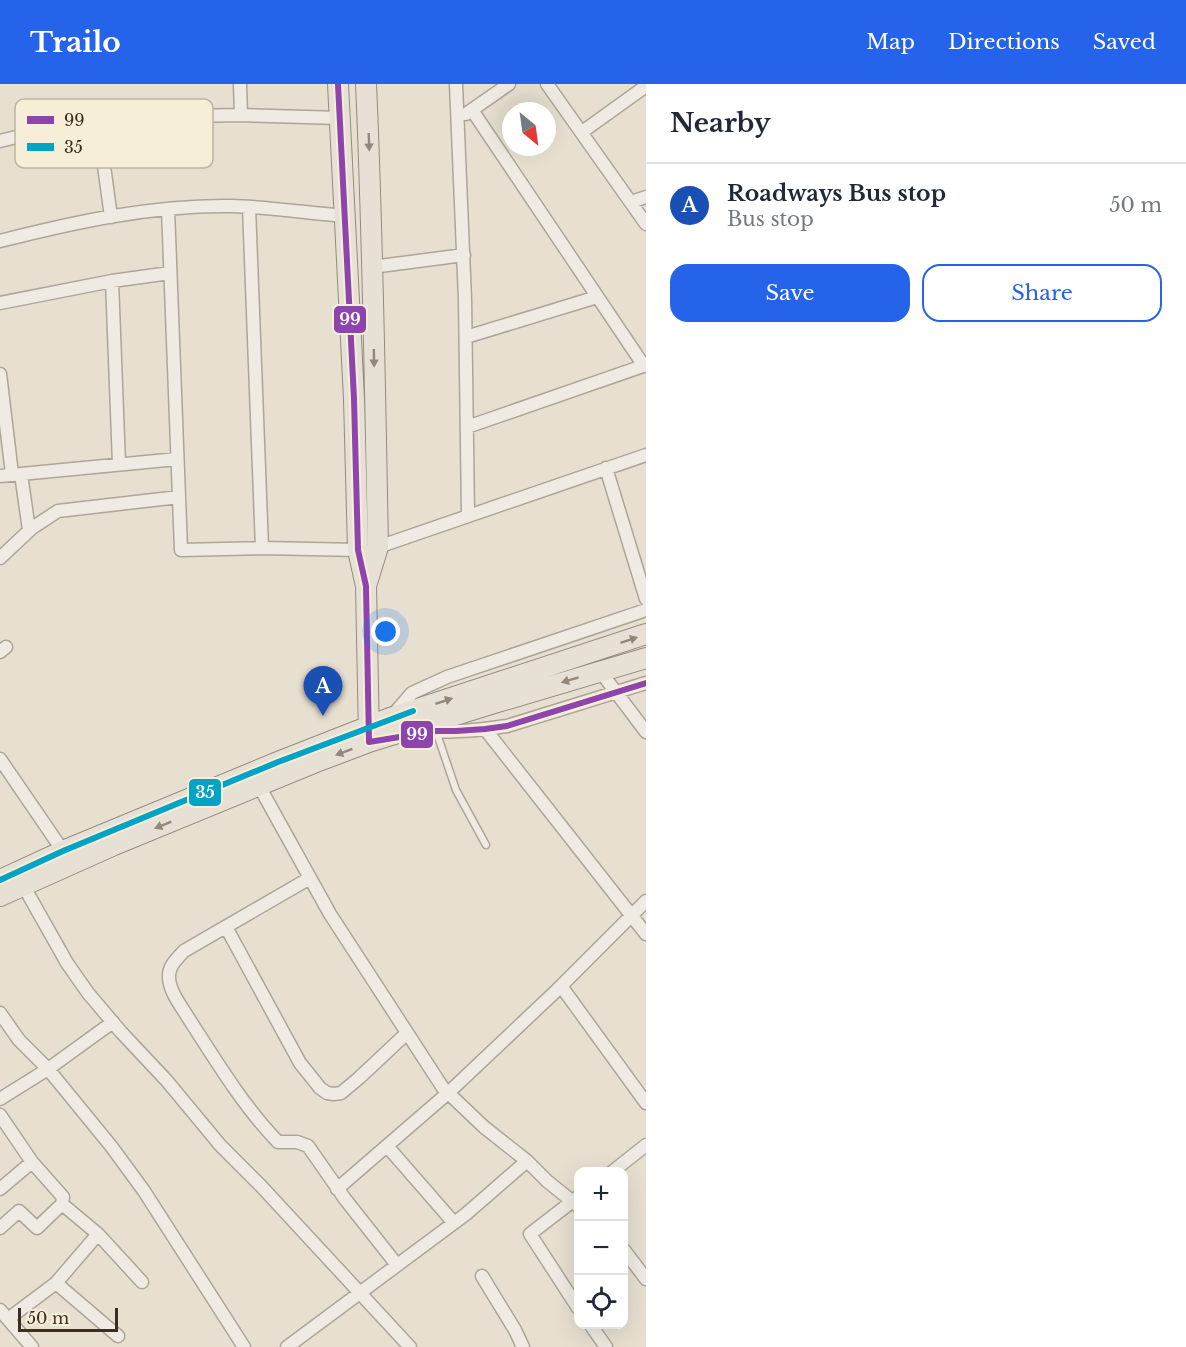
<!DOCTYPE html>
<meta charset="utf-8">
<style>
body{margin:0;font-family:"Libre Baskerville",serif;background:#f2f2f3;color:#1f2937}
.controls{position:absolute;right:18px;bottom:18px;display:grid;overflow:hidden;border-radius:12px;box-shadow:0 6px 24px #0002}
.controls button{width:54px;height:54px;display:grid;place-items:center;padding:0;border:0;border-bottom:2px solid #e0e1e3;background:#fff;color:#1f2937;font:30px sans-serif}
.compass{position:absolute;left:502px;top:18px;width:54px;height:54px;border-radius:50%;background:#fff;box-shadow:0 6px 24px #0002;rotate:151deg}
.scale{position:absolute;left:18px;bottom:15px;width:100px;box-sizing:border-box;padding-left:6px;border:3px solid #3d2e20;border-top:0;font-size:16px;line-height:21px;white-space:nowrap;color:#3d2e20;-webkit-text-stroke:4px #f7eed8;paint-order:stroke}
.you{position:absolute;left:386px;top:548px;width:21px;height:21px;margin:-15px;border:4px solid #fff;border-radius:50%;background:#1a73e8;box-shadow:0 0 0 9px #1a73e833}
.badge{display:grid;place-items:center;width:39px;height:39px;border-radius:50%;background:#2563eb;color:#fff;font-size:20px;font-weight:700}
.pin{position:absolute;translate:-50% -50px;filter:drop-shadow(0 2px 3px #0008)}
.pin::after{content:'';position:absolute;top:32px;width:21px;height:18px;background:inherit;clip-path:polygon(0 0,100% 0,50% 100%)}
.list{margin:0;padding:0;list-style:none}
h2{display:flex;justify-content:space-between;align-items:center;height:78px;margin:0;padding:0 24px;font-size:26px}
h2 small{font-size:20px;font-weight:400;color:#747a83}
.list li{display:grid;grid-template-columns:39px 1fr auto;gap:18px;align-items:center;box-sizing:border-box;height:84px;padding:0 24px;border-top:2px solid #e0e1e3}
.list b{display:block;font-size:22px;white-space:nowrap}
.list p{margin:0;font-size:20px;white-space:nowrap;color:#747a83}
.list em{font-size:20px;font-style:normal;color:#747a83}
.actions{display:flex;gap:12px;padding:18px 24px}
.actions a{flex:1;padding:14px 0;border:2px solid #2563eb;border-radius:18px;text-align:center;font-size:21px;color:#2563eb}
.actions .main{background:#2563eb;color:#fff}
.icon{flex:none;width:33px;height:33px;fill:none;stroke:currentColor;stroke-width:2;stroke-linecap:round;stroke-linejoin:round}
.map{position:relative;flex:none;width:646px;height:1263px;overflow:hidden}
header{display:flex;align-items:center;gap:36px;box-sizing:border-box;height:84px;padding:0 30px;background:#2563eb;color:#fff}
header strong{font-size:28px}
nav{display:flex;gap:33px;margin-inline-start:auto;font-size:21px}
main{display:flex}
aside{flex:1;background:#fff}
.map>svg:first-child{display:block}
</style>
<header>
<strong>Trailo</strong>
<nav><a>Map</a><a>Directions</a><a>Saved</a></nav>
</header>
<main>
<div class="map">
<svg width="646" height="1263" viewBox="0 0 646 1263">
<rect width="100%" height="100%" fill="#e7e0d1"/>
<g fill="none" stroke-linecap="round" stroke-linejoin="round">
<!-- service casing -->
<g stroke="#ada599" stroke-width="9">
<path id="service" d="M436 647 456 706 486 761"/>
</g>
<!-- minor casing -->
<g stroke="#ada599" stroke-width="15">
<path id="minor" d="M240 0 241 31
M456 0 465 215 468 431
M547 0 646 140
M472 26 644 282
M466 30 509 0
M98 38 111 133
M582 48 646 2
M0 57 50 45 128 33 241 31 340 34
M631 118 646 113
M249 123 262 464
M168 125 181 466 262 464 358 466
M0 157C75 138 152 121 231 122 269 123 307 129 345 132
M372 183 464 171
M112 197 119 380
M0 219 112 197 170 189
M466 253 597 213
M0 290 12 390
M467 343 646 281
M606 384 646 515
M21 390 29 446
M0 392 177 375
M378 463 646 371
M0 474 32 444 58 427 179 413
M0 568 6 563
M600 587 646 648
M393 631 412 609 447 593 646 526
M485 645 646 850
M423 649C435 647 446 648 458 647 474 647 491 644 507 642L646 599
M0 675 63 767
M259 702 330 830 443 1004 484 1043 527 1077 547 1097 578 1122
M310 794 184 867C177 875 168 882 169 894 170 909 182 923 189 935 216 977 244 1023 278 1058H297L308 1062 345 1115 397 1181
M23 801 67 879 88 909 121 948 167 997 220 1061 261 1102 410 1263
M226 843 300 979 320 1004 327 1009 334 1010 341 1009 359 994 407 949
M561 902 646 1019
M0 929 19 956 48 985 111 1062 144 1107 244 1263
M0 1015 48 985 113 938
M0 1031 32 1078 63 1113 62 1120
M387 1062 454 1139
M612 1088 646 1061
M0 1105 32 1078
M337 1105 448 1009 556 907 646 817
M578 1113 530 1150 578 1224
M0 1144 19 1127 37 1144 62 1120 98 1150 142 1198
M624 1166 646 1195
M482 1192 515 1246 523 1263
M56 1199 118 1252
M0 1226 32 1263
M8 1235 56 1199 98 1150
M590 1240 606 1263
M287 1263 466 1130 527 1077"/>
</g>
<!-- primary casing -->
<g stroke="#928b80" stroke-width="22">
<path id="primary" d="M338 0 354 315 358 466 366 502 369 653
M366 502 378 463C375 309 373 154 366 0
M0 796 63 767 278 678 390 634 646 550
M0 812 114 761 316 678 369 658 491 620 646 574"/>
</g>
<!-- service -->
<use href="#service" stroke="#efebe3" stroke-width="6"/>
<!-- minor -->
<use href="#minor" stroke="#efebe3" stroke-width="12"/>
<!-- primary -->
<use href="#primary" stroke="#e6e1d4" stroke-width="20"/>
<!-- bus-1 casing -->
<g stroke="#f7eed8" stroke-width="10">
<path id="bus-1" d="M338 0 354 315 358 466 366 502 369 658 436 647H456L485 645 507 642 646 599"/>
</g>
<!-- bus-2 casing -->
<g stroke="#f7eed8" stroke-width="10">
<path id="bus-2" d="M0 796 63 767 278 678 413 627"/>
</g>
<!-- bus-1 -->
<use href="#bus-1" stroke="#8e44ad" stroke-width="6"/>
<!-- bus-2 -->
<use href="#bus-2" stroke="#03a3c5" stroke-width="6"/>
</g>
<!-- one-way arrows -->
<defs><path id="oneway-solid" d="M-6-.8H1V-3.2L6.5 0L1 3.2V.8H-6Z" transform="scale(1.5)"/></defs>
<g fill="#92887a">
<use href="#oneway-solid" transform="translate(369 58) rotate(88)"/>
<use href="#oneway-solid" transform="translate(374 274) rotate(89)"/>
<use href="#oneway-solid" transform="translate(629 556) rotate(-18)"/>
<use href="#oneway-solid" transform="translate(570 596) rotate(163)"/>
<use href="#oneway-solid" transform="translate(444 617) rotate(-18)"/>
<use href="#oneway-solid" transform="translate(344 668) rotate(159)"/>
<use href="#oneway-solid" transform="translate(163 741) rotate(158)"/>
</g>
<!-- legend -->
<rect x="15" y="15" width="198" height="69" rx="9" fill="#f7eed8" stroke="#bfb4a1" stroke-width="1.5"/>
<rect x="27" y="32" width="27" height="8" fill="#8e44ad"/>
<rect x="27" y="59" width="27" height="8" fill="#03a3c5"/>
<g font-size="16" fill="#3d2e20">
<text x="64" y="42">99</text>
<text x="64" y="69">35</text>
</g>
<g stroke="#f7eed8" stroke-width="2">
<rect x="333" y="221" width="34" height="29" rx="6" fill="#8e44ad"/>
<rect x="400" y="636" width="34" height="29" rx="6" fill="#8e44ad"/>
<rect x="188" y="694" width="34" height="29" rx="6" fill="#03a3c5"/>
</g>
<g font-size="16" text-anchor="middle" font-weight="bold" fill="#fff">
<text x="350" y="241">99</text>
<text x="417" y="656">99</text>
<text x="205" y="714">35</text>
</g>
</svg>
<div class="controls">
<button>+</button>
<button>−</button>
<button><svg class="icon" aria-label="locate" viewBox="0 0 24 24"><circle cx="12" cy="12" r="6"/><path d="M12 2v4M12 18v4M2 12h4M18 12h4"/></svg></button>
</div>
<svg class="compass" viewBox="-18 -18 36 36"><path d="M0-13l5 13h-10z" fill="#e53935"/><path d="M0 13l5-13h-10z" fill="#747a83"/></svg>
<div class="scale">50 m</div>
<div class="you"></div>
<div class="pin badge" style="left:323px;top:632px;background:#1a4fb4">A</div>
</div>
<aside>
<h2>Nearby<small></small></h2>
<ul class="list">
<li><span class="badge" style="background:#1a4fb4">A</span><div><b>Roadways Bus stop</b><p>Bus stop</p></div><em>50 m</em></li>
</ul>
<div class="actions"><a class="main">Save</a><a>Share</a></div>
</aside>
</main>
